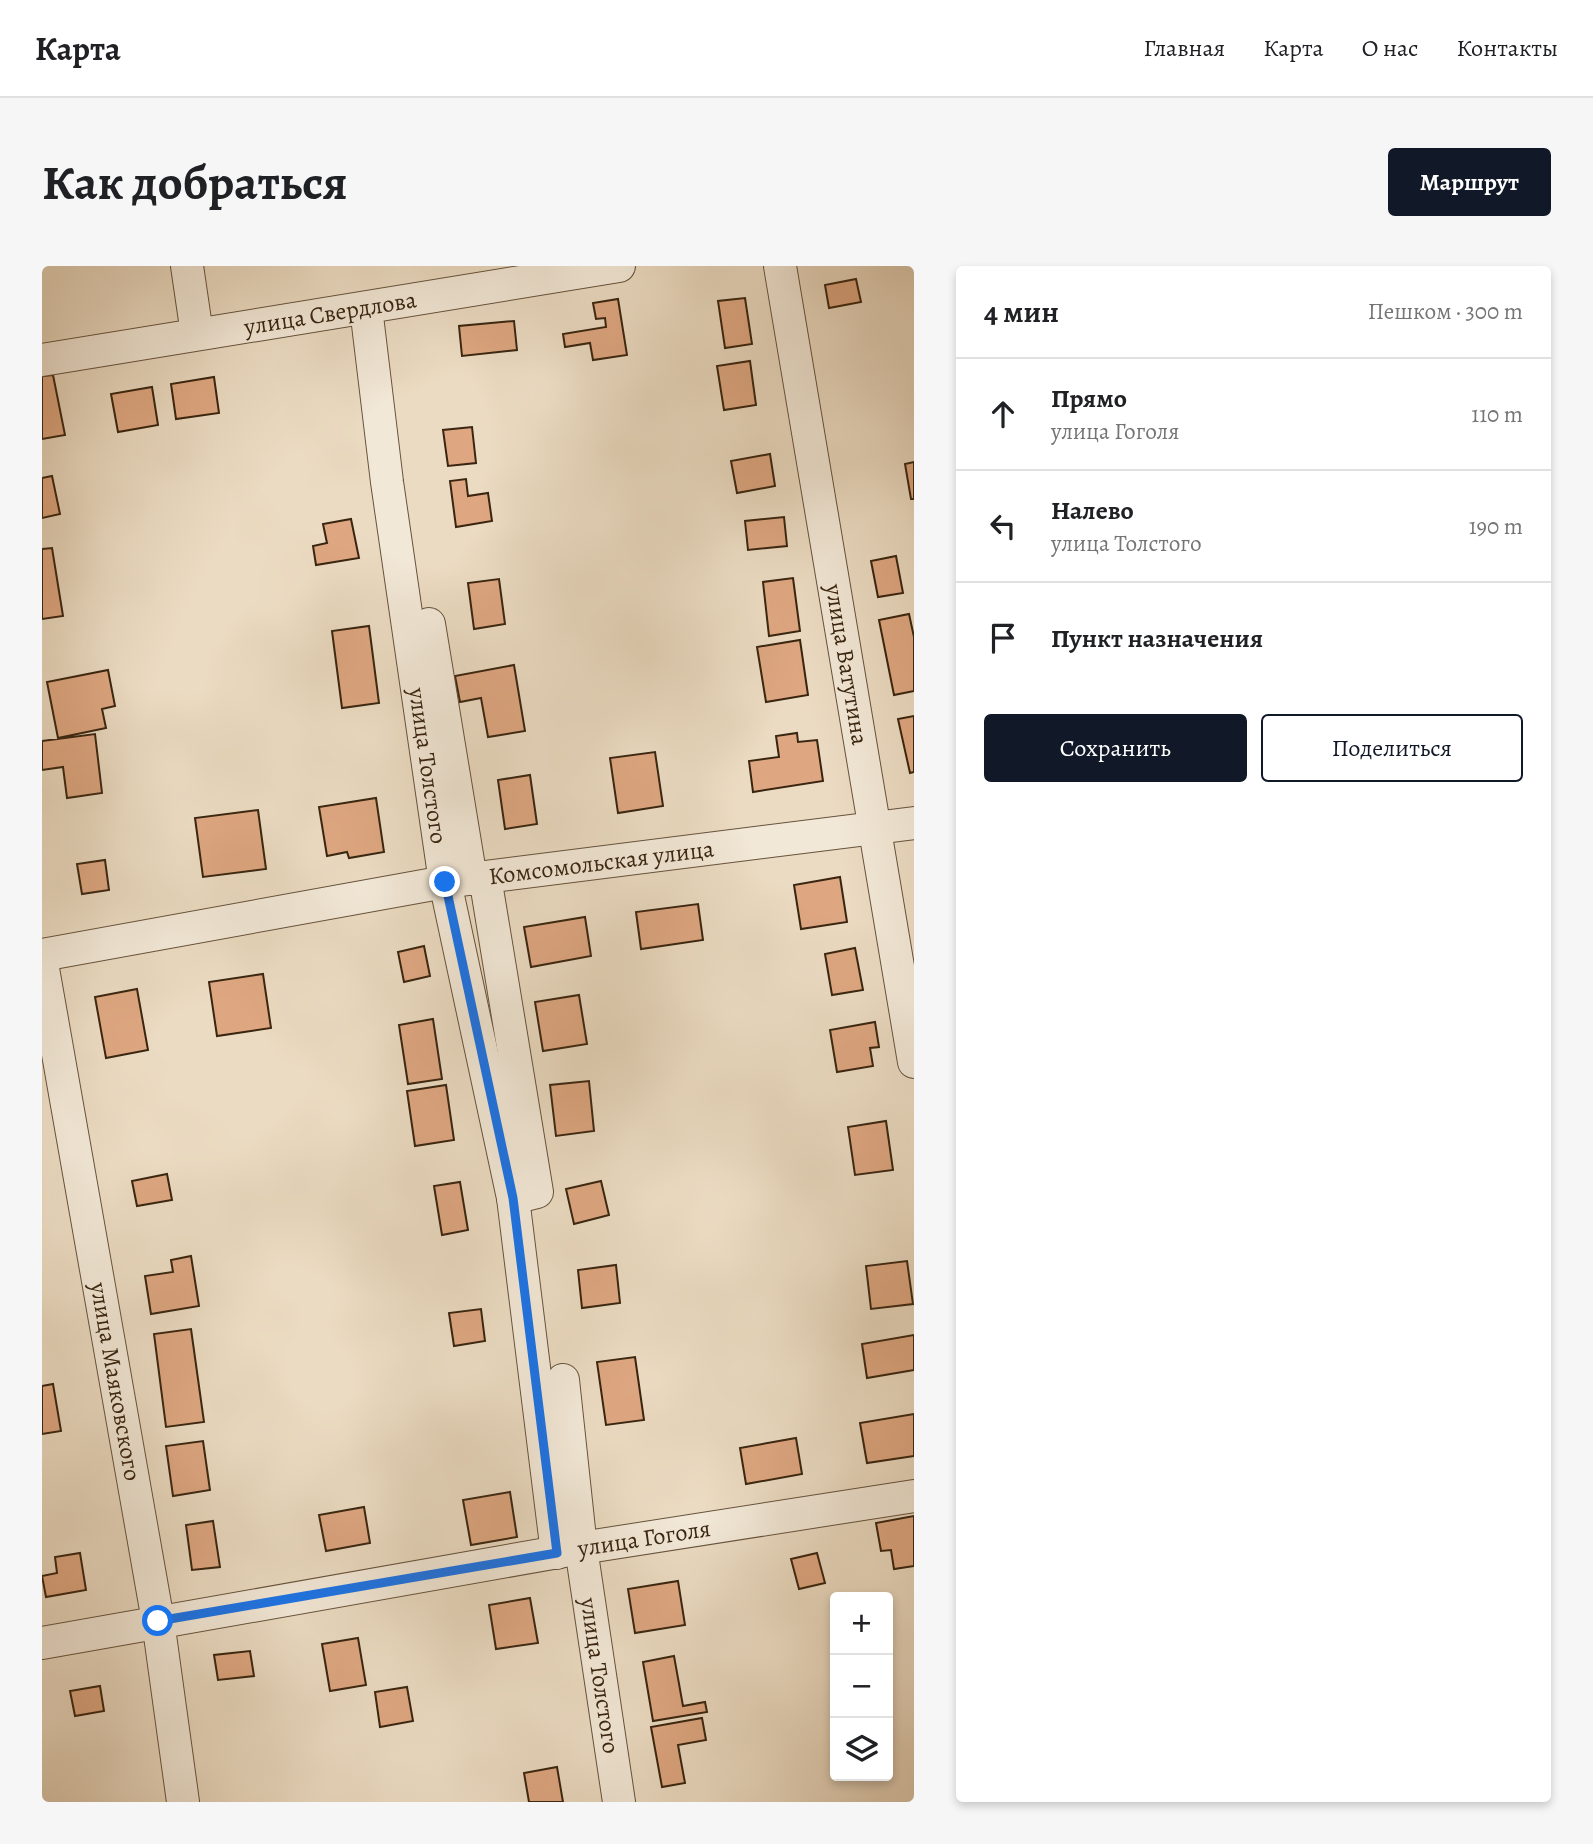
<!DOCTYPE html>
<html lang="ru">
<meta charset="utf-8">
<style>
body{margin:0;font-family:Alegreya,serif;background:#f6f6f6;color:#202124}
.controls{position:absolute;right:21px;bottom:21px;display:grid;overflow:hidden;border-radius:7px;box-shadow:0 4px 10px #0003}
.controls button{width:63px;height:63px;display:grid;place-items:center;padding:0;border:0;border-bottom:2px solid #e0e0e0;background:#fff;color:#202124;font:35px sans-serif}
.stop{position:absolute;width:21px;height:21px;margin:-16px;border:5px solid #1a73e8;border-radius:50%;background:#fff}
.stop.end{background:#1a73e8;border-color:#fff;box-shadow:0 2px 7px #0008}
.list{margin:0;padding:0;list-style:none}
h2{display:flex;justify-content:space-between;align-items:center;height:91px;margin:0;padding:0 28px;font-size:30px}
h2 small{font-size:23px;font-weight:400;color:#757577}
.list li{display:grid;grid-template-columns:46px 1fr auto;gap:21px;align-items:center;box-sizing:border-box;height:112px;padding:0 28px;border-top:2px solid #e0e0e0}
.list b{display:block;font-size:26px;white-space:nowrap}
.list p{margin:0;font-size:23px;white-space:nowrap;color:#757577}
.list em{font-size:23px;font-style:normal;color:#757577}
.actions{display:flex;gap:14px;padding:21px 28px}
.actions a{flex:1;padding:16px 0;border:2px solid #111827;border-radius:7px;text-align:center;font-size:24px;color:#111827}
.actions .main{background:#111827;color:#fff}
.icon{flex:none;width:38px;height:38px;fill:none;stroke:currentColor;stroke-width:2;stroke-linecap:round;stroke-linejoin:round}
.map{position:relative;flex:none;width:872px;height:1536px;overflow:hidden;border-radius:7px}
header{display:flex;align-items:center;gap:42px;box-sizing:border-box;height:98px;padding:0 35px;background:#fff;border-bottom:2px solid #e0e0e0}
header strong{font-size:33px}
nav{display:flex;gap:38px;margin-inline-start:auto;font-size:24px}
.intro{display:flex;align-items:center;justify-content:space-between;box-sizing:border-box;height:168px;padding:0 42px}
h1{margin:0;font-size:49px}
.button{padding:18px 32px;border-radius:7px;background:#111827;color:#fff;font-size:24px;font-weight:700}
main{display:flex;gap:42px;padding:0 42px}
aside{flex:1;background:#fff;border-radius:7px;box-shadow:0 4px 10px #0003}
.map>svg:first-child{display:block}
</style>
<header>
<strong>Карта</strong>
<nav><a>Главная</a><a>Карта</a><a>О нас</a><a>Контакты</a></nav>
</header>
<div class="intro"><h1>Как добраться</h1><a class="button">Маршрут</a></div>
<main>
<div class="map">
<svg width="872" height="1536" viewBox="0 0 872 1536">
<rect width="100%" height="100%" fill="#ebdbc2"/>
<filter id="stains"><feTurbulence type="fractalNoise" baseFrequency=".00286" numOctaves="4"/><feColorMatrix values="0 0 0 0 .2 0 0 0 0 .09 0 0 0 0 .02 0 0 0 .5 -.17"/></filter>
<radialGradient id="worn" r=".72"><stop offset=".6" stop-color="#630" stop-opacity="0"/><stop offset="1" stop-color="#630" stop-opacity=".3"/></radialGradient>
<!-- building -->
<path fill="#dea781" stroke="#392510" stroke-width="2" d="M814 13 819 36 787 42 783 19Z
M703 32 710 78 683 82 676 35Z
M576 33 585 89 551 94 548 77 523 81 521 68 564 61 563 52 554 53 551 37Z
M472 55 475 84 420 90 417 60Z
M708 95 714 139 682 144 675 100Z
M11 109 23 169 0 173V110Z
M172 111 177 147 134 153 129 118Z
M110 121 116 159 76 166 69 128Z
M430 161 434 197 406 200 401 164Z
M728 188 733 220 695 227 689 195Z
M872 196V233H869L863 198Z
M10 210 18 248 0 252V212Z
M424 213 426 230 446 227 450 255 414 261 408 215Z
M742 251 745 280 706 284 703 255Z
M309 253 317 292 274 299 271 280 285 277 281 258Z
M10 282 21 350 0 353V283Z
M854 290 861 327 836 331 829 295Z
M751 312 758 365 727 370 721 316Z
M457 313 463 358 432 363 426 317Z
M867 348 872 371V425L852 429 837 354Z
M327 360 337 437 300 442 290 365Z
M758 374 766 429 724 436 715 381Z
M472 399 483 465 446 471 439 432 418 436 413 410Z
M66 404 73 440 60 443 64 462 16 472 5 416Z
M872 450V506L868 507 856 453Z
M755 467 756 476 775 474 781 515 711 526 707 495 737 491 734 470Z
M53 468 60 527 25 532 21 501 0 504V475Z
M613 486 621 540 576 547 568 492Z
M488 509 495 558 463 563 456 514Z
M334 532 342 586 307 592 305 586 285 590 277 541Z
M216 544 224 603 161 611 153 552Z
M63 594 67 624 40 628 35 598Z
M798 611 805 656 759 663 752 619Z
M656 638 661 674 599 683 594 646Z
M543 651 549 690 489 701 482 661Z
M382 680 388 710 362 716 356 686Z
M813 682 821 724 790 729 783 688Z
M221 708 229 762 175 770 167 716Z
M95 723 106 784 64 792 53 731Z
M537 729 545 778 501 785 493 736Z
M391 753 400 813 366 818 357 759Z
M833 756 837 781 828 782 831 800 795 806 788 764Z
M547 815 552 865 514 870 508 819Z
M404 819 412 874 373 880 365 825Z
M844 855 851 904 813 909 806 861Z
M125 908 130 934 95 940 90 915Z
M559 915 567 949 532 958 524 923Z
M418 916 426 964 400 969 392 920Z
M149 990 157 1040 109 1048 103 1010 131 1006 129 994Z
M865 995 871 1038 829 1043 824 1000Z
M574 999 578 1037 540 1042 536 1004Z
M439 1043 443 1075 412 1080 407 1047Z
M149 1063 162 1156 124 1161 112 1068Z
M872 1069V1104L825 1112 820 1078Z
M593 1091 602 1154 564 1159 555 1096Z
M11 1118 19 1165 0 1168V1120Z
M872 1148V1190L825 1197 818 1157Z
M754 1172 760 1208 704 1218 698 1182Z
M161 1175 168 1224 131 1230 124 1180Z
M468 1226 475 1271 429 1279 421 1234Z
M322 1241 328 1277 284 1285 277 1249Z
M872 1250V1300L852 1303 849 1284 839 1285 834 1257Z
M171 1255 178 1301 150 1304 144 1259Z
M38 1287 44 1324 4 1331 0 1310 15 1307 13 1291Z
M775 1287 783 1317 757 1323 749 1293Z
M636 1315 643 1359 593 1367 586 1323Z
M488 1332 496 1377 454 1383 447 1339Z
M316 1372 324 1419 288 1425 280 1378Z
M208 1385 212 1410 176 1414 172 1389Z
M632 1390 641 1440 663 1436 665 1446 611 1455 601 1396Z
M58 1420 62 1445 33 1450 28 1425Z
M365 1421 371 1455 338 1461 333 1426Z
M660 1452 664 1474 636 1479 643 1517 620 1521 609 1461Z
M515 1501 521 1536H487L482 1507Z"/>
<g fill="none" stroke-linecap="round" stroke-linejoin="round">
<!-- minor casing -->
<g stroke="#66523c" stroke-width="34">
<g id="minor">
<path d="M145 0 155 68"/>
<path id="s1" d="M738 0 872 796"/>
<path id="s2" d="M324 42 345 216 403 616 471 932 515 1287"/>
<path id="s3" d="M0 94 577 0"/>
<path d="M387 358 429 613"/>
<path d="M443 611 495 926 471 932"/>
<path id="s4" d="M0 689 403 616 872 557"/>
<path id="s5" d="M0 697 116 1355 141 1536"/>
<path id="s6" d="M521 1114 539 1282 577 1536"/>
<path id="s7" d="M0 1377 539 1282 872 1230"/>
</g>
</g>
<!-- minor -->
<use href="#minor" stroke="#f2e8d7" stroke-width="32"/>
</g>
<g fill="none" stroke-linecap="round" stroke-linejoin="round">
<!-- route -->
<path stroke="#1a73e8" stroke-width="9" d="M116 1355 515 1287 471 932 403 616"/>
</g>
<g text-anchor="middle" stroke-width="6" stroke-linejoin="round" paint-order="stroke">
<!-- street labels -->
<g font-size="24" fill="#392510" stroke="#f2e8d7">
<text dy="8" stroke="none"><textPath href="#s3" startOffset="292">улица Свердлова</textPath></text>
<text dy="8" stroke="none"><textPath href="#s1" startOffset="404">улица Ватутина</textPath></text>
<text dy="8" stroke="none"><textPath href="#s2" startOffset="462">улица Толстого</textPath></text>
<text dy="8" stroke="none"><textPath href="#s4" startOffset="567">Комсомольская улица</textPath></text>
<text dy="8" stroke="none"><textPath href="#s5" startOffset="425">улица Маяковского</textPath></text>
<text dy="8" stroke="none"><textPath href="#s7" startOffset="611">улица Гоголя</textPath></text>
<text dy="8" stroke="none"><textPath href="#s6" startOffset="298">улица Толстого</textPath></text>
</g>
</g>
<rect width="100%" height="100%" filter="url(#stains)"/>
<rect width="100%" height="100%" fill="url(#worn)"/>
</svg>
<div class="controls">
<button>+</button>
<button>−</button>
<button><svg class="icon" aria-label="layers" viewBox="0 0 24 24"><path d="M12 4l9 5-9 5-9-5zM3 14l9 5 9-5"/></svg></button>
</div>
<div class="stop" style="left:116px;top:1355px"></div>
<div class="stop end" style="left:403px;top:616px"></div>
</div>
<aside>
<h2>4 мин<small>Пешком · 300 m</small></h2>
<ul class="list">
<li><svg class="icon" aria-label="ahead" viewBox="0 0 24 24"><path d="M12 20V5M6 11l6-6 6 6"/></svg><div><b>Прямо</b><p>улица Гоголя</p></div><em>110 m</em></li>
<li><svg class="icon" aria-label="left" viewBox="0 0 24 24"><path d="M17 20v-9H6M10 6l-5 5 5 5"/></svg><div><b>Налево</b><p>улица Толстого</p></div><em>190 m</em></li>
<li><svg class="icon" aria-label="arrive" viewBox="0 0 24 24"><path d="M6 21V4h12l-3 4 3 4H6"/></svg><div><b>Пункт назначения</b></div></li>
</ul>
<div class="actions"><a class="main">Сохранить</a><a>Поделиться</a></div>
</aside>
</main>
